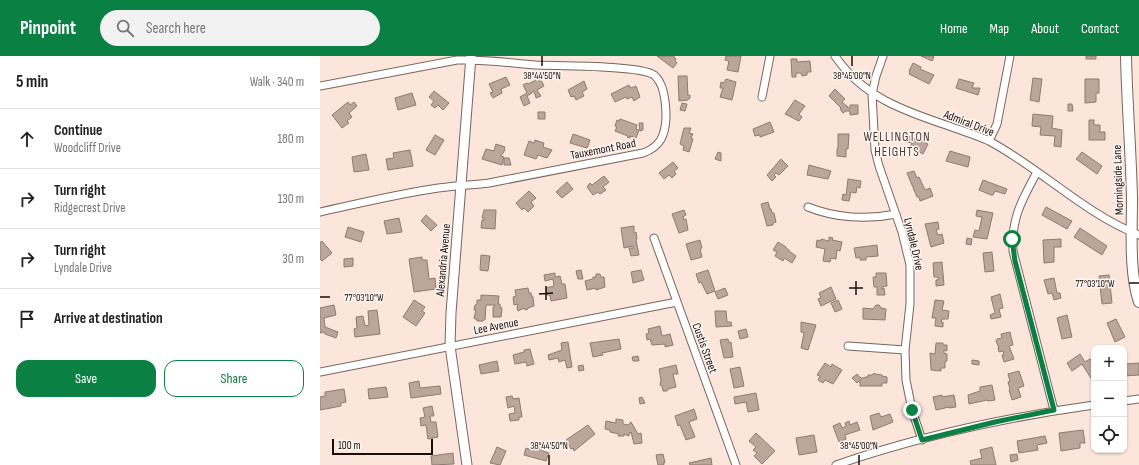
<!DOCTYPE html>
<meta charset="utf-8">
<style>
body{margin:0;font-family:"Sofia Sans Condensed",sans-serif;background:#f2f2f2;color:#222}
.controls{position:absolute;right:12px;bottom:12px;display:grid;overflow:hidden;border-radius:8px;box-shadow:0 1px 3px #0004}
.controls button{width:36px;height:36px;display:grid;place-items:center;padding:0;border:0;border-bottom:1px solid #e0e0e0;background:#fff;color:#222;font:20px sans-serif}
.scale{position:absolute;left:12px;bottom:10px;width:101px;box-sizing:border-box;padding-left:4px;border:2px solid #160f0c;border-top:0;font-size:11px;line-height:14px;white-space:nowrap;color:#160f0c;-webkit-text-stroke:3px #fff6f2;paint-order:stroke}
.stop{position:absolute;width:12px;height:12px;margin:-9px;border:3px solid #0b8043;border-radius:50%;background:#fff}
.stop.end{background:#0b8043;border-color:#fff;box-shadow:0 1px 4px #0008}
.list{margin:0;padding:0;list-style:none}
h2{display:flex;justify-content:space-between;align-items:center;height:52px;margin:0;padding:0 16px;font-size:17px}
h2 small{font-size:13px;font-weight:400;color:#767676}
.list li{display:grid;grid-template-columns:26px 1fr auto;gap:12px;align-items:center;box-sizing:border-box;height:60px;padding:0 16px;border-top:1px solid #e0e0e0}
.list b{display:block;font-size:15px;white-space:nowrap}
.list p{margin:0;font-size:13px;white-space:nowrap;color:#767676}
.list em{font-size:13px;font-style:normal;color:#767676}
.actions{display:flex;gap:8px;padding:12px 16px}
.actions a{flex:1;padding:9px 0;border:1px solid #0b8043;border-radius:12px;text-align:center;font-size:14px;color:#0b8043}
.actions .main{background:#0b8043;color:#fff}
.icon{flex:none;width:22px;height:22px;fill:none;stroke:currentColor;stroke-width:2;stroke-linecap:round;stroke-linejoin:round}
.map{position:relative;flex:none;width:819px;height:409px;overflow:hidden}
header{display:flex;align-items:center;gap:24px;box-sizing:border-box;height:56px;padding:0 20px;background:#0b8043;color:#fff}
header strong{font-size:19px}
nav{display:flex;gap:22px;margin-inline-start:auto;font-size:14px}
.search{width:280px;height:36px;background:#f2f2f2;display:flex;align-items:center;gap:10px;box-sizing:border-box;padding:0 14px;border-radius:22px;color:#767676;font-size:15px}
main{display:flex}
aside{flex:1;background:#fff}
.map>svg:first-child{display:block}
</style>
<header>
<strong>Pinpoint</strong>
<div class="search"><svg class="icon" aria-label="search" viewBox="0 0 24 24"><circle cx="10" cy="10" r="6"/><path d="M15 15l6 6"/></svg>Search here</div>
<nav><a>Home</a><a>Map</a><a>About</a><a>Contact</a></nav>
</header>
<main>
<aside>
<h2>5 min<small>Walk · 340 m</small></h2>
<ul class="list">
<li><svg class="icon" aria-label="ahead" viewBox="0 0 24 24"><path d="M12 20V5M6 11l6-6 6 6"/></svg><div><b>Continue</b><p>Woodcliff Drive</p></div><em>180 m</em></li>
<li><svg class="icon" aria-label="right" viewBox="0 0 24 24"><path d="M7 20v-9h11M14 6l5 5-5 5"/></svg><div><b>Turn right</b><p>Ridgecrest Drive</p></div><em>130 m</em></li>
<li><svg class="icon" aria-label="right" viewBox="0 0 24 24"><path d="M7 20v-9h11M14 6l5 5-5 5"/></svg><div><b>Turn right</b><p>Lyndale Drive</p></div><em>30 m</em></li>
<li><svg class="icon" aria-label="arrive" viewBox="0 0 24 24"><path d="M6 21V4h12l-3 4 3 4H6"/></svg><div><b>Arrive at destination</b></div></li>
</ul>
<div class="actions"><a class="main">Save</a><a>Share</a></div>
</aside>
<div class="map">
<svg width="819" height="409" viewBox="0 0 819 409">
<rect width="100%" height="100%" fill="#fce6db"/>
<!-- building -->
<path fill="#bba69c" stroke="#8e7a71" d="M337 0H354V1L356 3 355 5 357 7 353 12Z
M406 0H421L418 16 407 14 409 5 405 4Z
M601 0H613L614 1 612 5Z
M766 0H776V3H766Z
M471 3H477V6L490 5 491 16H487V19L482 20 481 17H476V21H472Z
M593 7 601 11 600 13 614 19 609 28 589 18 590 16 589 15Z
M358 20H367L368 40 370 39V42L368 44 359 45Z
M186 21 190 29 181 33 182 37 173 42 170 37 173 36 169 28Z
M220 22 224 30 217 34 221 40 216 42 214 35 212 36V37L207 40 210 47 204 50 200 41 207 37 203 29 207 27 208 28Z
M713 22 722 23 719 46 710 44Z
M406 23 416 26 412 44 400 41 403 32H400L401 26 404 27Z
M639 23 654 27 652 32H660L658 39 636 32Z
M765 23H779V37H776V46L765 47Z
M264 25 267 33 262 36 264 40 256 44 254 40 251 41 248 34Z
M309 29 311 32 316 30 320 41 314 45 312 41 307 43 306 41 295 46 291 38Z
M515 33 525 43 522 46 528 51V52H530V49H538V58L530 59V55H526L523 57 520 53 521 52 509 40Z
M114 35 129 47 123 54 118 49 115 52 111 49 114 45 109 41Z
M92 37 96 49 78 54 75 42Z
M475 44 485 50 479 58 482 61 479 65 465 58Z
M28 46 30 49 34 46 37 50 29 57 32 61 27 65 29 67 22 72 12 59Z
M362 47 367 48 365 55 360 54Z
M748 48H752L753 55H748Z
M218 56H225V63H218Z
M713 58 733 60 732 72 742 74 741 91 734 90 735 80 720 79 721 71 712 70Z
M300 63 317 69 316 73 319 74 316 82 310 80V82L307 81 308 80 295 75 297 71 295 70 297 64 299 65Z
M769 64H774V69H780V76H785V84H769Z
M450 66 454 76 440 81V79L435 80 433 73Z
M319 67H323V74L320 75Z
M364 72H371L369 77 373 78 371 82 373 83 369 96 363 94 364 90 360 88Z
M253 78 270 84 267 92 250 87Z
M518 78H529L528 93H526V101L517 100V93L518 91Z
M115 79 124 84 115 99 106 94Z
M586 79 608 88 603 98 590 91 592 87 583 85Z
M215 84 224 87 223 91 232 94 227 102 218 99 216 103 204 99 209 85 214 87Z
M176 88 185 91 184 93 185 94 181 100 184 101 182 109 162 103 166 93 174 95Z
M90 94 93 110 68 114 66 103 74 102 73 97Z
M630 95 650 101 648 111 626 105Z
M398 96 401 97V105L395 103Z
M762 96 782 110 777 118 756 103Z
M46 98 49 114 34 116 32 101Z
M184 102H189L191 109H184Z
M461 103 468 110 459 119 456 117 454 119 456 121 452 125 447 119Z
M353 106 358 112 354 115 356 118 352 122 349 119 344 123 339 117Z
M489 109 511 115 508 123 487 119Z
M594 115 597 122 599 121 605 134 610 132 613 140 600 145 599 141H597L587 117Z
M284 120 289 126 283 131 286 134 280 138 278 136 273 139 267 131 270 127 272 129Z
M528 123 541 125 540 132 537 131 536 137 531 136 529 145 522 144 523 138 526 139Z
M663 124 687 133 685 138 675 135 673 139H671L659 134Z
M247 126 253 133 242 142 236 136Z
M209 135 216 142 211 146 214 150 208 156 204 152 202 154 196 147Z
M448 146 450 153H451L452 157H454L456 166 453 167V169L447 170 441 148Z
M726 151 752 165 747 173 722 159Z
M164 154H176L175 173 161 172 162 164H164V162H162Z
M364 154 366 159 363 161 364 164 366 163 368 174 359 177 352 158Z
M657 154 673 157 667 183 653 181 655 174 659 175 662 161 656 160Z
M106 159 117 169 111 175 101 165Z
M79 162 82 176 67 178 64 165Z
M618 166 619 173 616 174 618 179 622 178 624 187 611 191 605 168Z
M314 170V177L316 176 317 183 316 184 319 199 311 200 309 192H314L313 190 304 192 301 172Z
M28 171 44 176 41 186 25 181Z
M760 172 787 190 782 199 754 181Z
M509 181 513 182 512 184 522 186 520 195 517 194 516 203 511 202 510 206 503 205 505 193 496 191 497 184 501 185V183L509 185Z
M647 182 652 183 651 189 646 188Z
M741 183V191H734V206L724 207 723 184Z
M380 184 382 192 380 193 382 201 371 204 366 188Z
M2 185 12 197 2 205 0 203V186H1Z
M458 186 466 191V192L469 194V195L476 200 472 207 464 202 463 205 455 200 457 196 453 194Z
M557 189 558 200 546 201V204H540V201L536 202 534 192Z
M672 196 674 215 665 216 663 197Z
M161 199 170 200 168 215 160 214Z
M102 201V204H107L109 223 115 222 116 233 94 236 89 203Z
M33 202V210L24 211V203Z
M622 206 624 229 616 230V224H618V221H614L613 207Z
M261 214 263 223H258L256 215Z
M321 214 324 224 313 227 311 216Z
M388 214 395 235 387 238 381 226 379 227 376 218Z
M235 217V221L240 220 242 228H245L247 242 231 245 230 239H227L226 232 234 230 233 223 225 225 224 219Z
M556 217H566L567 230 562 231V233L564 232 565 239H557V231H554L553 221H556Z
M276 218H280L281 221H284L285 231 276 234V232L267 234 265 225 273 223V221H276Z
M789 219 792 247 782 248 779 220Z
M734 222 737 237H740L741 242 734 244 732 237 728 238 724 224Z
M511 231 516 243 501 250 498 243 501 242 499 237Z
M208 232 209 237H211L212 241H213L214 250 208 252V253L205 254 204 252 198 255 197 252 198 248 194 249 193 241 196 240 195 234Z
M405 232 408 239 398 243 395 236Z
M680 238 683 252 679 253 681 261 671 263 670 259 675 257 671 241Z
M161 239 179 240 178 248H180V251L182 252 181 261H173V251H174L175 249H166L165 264H163V265H157V263H155L154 262 156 254H154L155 249 157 248V244H161Z
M94 244 105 251 102 255 105 257 96 270 83 261Z
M518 244 522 253 515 256 511 247Z
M615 244 624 245 622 254 629 255 628 263H622L621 266H623V271L615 270 616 262H612Z
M14 249 16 259 4 262 5 271 18 276 16 282 5 278 4 276 0 277V252Z
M556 249H559L561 252 566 253 565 264 543 263V252L553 253Z
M57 254 60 278 35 281 34 273 37 272 36 261 43 260 45 270 49 269 48 255Z
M395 255H406L407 266H411L412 270 396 271Z
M747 259 752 281 742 283 737 262Z
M796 263 805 281 795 286 787 267Z
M481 266 496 269 488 294 481 292 484 277 481 276Z
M340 270 342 280 350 278 353 289 345 291V288L332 289 330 283 327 284 326 278 329 277 328 273Z
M426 273 428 281 420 283 418 275Z
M690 276 693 289 689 290 694 303 684 306 682 299H684L683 295 679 296 678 292H679L676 285 677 283 682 282 681 278Z
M299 283 301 293 282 297 283 299 273 301 270 287Z
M408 283 409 287 411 286 413 301 404 302 400 284Z
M248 286 252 311 247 312 245 304 239 306 238 302 229 304 228 299 242 294 241 287Z
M616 287H623V289H627V295L624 294V297L627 298V305H625V312H621V315L611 314 610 297 615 298Z
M210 293 214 308 207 310 206 306 195 308 193 299 204 296V294Z
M760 298 765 306 770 303 774 309V322L772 324 762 308 752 315 747 307Z
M318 300 319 305H313L312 301Z
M652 304 659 305V309L652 308Z
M177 305 179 315 161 318 159 309Z
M505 307 511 311 512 308 522 314 513 328 505 324 503 327 498 324 500 320 497 319Z
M819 307V319L804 320V308Z
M263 309 264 314 259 315 258 310Z
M356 309 358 318H353L356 331 348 333 347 335H343L342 330 340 329 341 324 339 313Z
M420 311 424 330 414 332 410 313Z
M699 315 704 330 698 332 701 341 692 344 689 334 690 333 688 326 690 325 688 318Z
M554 317 555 318 562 319V320L567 321V327H562V330H540V324L537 327 532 322 537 318 541 322H545V321H548V319H552Z
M99 325 100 332 120 330 121 338 91 342 89 327Z
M672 329 675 344 668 345 667 344 649 348 648 339 660 335V331Z
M66 331 68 341 49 343 48 333Z
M24 333 26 346 21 347V350L0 354V341L5 340V336Z
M436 337 439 354 428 356 426 346 415 348 414 341Z
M622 339V341L634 339 636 351 629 352V351L616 354 613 341Z
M192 340 193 343 199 342 202 361H199V364L190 365 189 358 195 357 194 350 188 352 186 341Z
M322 341 325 347 320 348 319 342Z
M112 350 114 360H110L111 366H116L118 381 108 383 106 369 101 370 100 362 105 361 103 352Z
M374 353 377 363 369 366 375 381 366 384 360 369 358 370 355 360Z
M559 357 561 361 570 358 573 366 553 374 550 360Z
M296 363 303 364V368L308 369 311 366 318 378 321 377 322 387 314 388 311 376V377H309V380L304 378V380H298L299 378 290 376V374L285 373 286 365 296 367Z
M529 365 530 369 537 366 540 374 525 379 526 383 519 386 513 370 520 367 522 372 526 370 525 367Z
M268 369 275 378 254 395 253 392 251 393 246 384Z
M763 374 765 387H760V392L741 395 739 377Z
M436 377 455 395 442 408 434 400 437 397 433 394 436 391 429 385Z
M494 379 497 396 479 399 476 382Z
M725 380 727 387 717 389 718 394 699 397 697 385Z
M218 390 224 392 223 395 229 397 226 405 204 399 206 392 212 394 213 391 217 392Z
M177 391 186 395 180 409 170 407Z
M672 391 676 409H651L650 405 662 402 660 394Z
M133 397 134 408 112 409 111 400Z
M343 398 345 407H343L344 409H338L336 399Z
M697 398 698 404 691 406 690 399Z
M391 402 392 409H370L369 407Z"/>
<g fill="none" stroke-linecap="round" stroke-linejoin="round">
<!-- minor casing -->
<g stroke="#78655c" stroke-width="9">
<path id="minor" d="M515 0C543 41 584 55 629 70 642 75 657 79 669 85 720 112 765 158 819 179
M563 0 556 20 552 38 555 94 559 110 582 176 590 209V248L585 294 586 324 592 354 602 384
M0 30 137 4C163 3 190 7 216 9 238 10 320 9 334 19 345 28 346 49 346 62 345 80 340 91 323 97L169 127C155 129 141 129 127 131 84 136 42 147 0 156
M442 41 450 0
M669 85 677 68 690 0
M717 116C702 144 691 162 693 195L734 354
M488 151C515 162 547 164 576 158
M334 182 416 409
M528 290 585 294
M0 316 357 246
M804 345 819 343
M516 409C597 381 688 361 774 349"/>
</g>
<!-- tertiary casing -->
<g stroke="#78655c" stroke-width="11">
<path id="tertiary" d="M147 409 130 290 131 257 151 0"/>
</g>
<!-- secondary casing -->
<g stroke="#78655c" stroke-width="12">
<path id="secondary" d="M806 0C807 48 811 95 812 143 812 175 809 216 819 246"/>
</g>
<!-- minor -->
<use href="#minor" stroke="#fff" stroke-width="7"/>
<!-- tertiary -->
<use href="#tertiary" stroke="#fff" stroke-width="9"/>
<!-- secondary -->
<use href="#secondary" stroke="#fff" stroke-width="10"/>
</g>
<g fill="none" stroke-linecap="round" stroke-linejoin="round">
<!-- route -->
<path stroke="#0b8043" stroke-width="5" d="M592 354 602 384 675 366 734 354 695 205 692 183"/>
</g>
<!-- ticks -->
<path fill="none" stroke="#160f0c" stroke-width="1.5" d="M222 0V10M532 0V10M536 225V239M809 227H819M226 230V244M529 232H543M219 238 233 237M0 241H10M229 399V409M539 399V409"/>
<g text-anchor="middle" stroke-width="3" stroke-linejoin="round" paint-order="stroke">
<!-- street labels -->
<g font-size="12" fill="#160f0c" stroke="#fff6f2">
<text transform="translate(649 67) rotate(21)" y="4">Admiral Drive</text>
<text transform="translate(283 93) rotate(-11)" y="4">Tauxemont Road</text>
<text transform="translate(798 124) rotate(-92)" y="4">Morningside Lane</text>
<text transform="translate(594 188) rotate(77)" y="4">Lyndale Drive</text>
<text transform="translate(123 204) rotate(-85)" y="4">Alexandria Avenue</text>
<text transform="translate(176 270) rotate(-11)" y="4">Lee Avenue</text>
<text transform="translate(385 292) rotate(70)" y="4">Custis Street</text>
</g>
<!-- neighbourhood labels -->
<g font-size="13" letter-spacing="1" fill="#493830" stroke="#fff6f2">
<text x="577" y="85">WELLINGTON<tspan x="577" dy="15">HEIGHTS</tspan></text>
</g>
</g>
<g font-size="10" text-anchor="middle" fill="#160f0c" stroke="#fff6f2" stroke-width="3" stroke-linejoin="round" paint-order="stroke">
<text x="222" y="23">38°44'50"N</text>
<text x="532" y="23">38°45'00"N</text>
<text x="775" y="231">77°03'10"W</text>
<text x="44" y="245">77°03'10"W</text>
<text x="229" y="393">38°44'50"N</text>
<text x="539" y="393">38°45'00"N</text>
</g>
</svg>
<div class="controls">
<button>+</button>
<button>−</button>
<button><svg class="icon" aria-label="locate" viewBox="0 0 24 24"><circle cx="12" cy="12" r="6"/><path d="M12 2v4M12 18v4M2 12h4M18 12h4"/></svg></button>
</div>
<div class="scale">100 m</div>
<div class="stop" style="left:692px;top:183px"></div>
<div class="stop end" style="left:592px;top:354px"></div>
</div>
</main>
